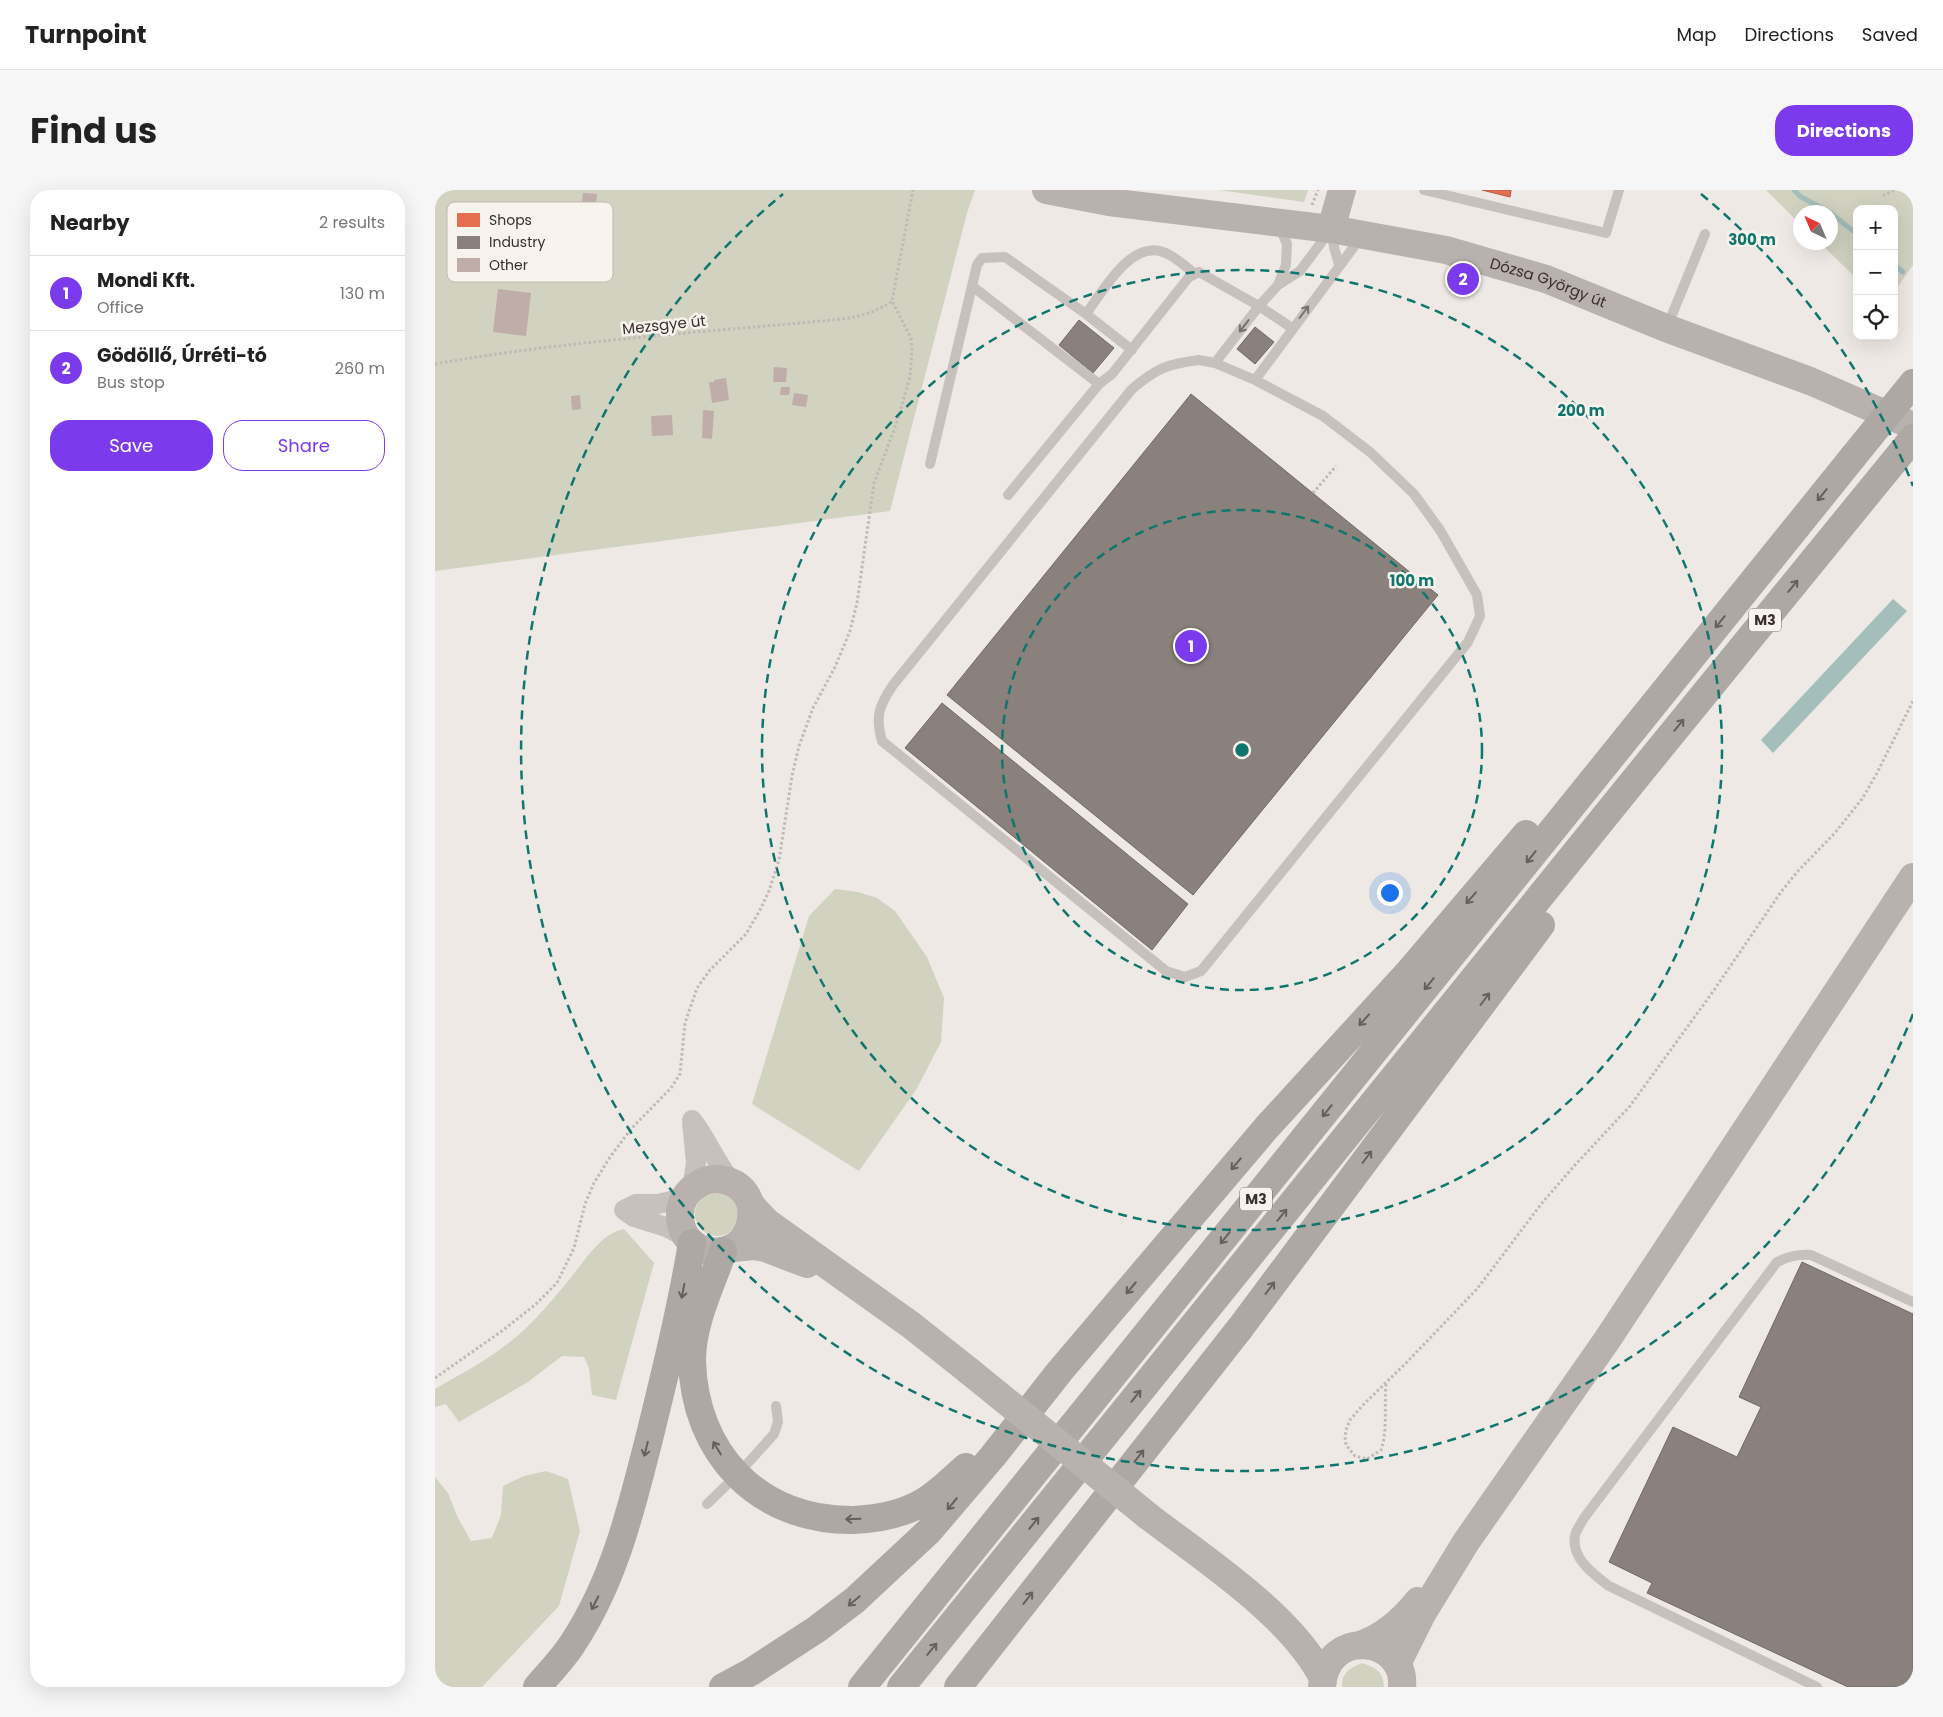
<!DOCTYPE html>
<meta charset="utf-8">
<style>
body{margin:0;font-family:Poppins,sans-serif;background:#f6f6f6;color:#222}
.controls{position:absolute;right:15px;top:15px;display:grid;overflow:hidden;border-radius:10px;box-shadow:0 5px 20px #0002}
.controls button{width:45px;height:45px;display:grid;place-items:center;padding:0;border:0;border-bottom:1px solid #e0e0e0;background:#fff;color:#222;font:25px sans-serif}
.compass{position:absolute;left:1358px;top:15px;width:45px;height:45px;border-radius:50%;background:#fff;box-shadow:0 5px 20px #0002;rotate:316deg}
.you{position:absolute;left:954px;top:702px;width:18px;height:18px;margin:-12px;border:4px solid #fff;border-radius:50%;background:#1a73e8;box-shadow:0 0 0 8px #1a73e833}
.badge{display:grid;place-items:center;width:32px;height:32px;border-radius:50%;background:#7c3aed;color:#fff;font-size:16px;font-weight:700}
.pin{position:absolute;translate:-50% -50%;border:2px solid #fff;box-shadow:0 1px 5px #0006}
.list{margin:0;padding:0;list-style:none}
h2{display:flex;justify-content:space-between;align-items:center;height:65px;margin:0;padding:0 20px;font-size:21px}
h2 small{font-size:16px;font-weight:400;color:#767676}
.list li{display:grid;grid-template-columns:32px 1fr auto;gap:15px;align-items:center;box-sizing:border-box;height:75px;padding:0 20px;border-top:1px solid #e0e0e0}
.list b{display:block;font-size:19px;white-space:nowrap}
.list p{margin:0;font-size:16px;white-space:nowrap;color:#767676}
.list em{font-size:16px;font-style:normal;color:#767676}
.actions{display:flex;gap:10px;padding:15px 20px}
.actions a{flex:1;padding:11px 0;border:1px solid #7c3aed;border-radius:20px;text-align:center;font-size:18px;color:#7c3aed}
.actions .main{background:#7c3aed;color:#fff}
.icon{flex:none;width:28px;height:28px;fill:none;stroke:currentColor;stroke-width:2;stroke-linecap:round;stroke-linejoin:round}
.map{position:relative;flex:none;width:1478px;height:1497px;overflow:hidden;border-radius:20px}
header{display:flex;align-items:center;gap:30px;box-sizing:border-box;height:70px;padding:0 25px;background:#fff;border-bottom:1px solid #e0e0e0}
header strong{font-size:24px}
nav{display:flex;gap:28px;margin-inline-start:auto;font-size:18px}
.intro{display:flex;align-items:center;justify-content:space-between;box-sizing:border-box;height:120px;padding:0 30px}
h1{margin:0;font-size:35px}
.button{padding:12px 22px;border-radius:20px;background:#7c3aed;color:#fff;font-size:18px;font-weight:700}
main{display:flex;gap:30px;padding:0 30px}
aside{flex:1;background:#fff;border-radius:20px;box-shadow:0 5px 20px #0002}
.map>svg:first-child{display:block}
</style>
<header>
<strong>Turnpoint</strong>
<nav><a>Map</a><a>Directions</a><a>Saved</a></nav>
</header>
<div class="intro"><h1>Find us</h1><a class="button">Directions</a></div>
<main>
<aside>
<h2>Nearby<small>2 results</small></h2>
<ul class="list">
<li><span class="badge">1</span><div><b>Mondi Kft.</b><p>Office</p></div><em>130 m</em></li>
<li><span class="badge">2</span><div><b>Gödöllő, Úrréti-tó</b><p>Bus stop</p></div><em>260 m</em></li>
</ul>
<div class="actions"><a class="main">Save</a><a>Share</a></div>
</aside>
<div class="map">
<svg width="1478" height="1497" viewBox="0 0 1478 1497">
<rect width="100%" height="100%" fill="#eee9e5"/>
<!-- green -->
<path fill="#d1d2c0" d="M0 0H540L532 23 455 321 0 381Z
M784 0H873L869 12Z
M1331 0H1478V75L1459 102V19H1422V89L1385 53 1396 52V22H1366L1365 34Z
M400 699 423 702 442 708 460 721 492 767 509 808 506 852 481 900 424 981 317 914 374 726Z
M260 1024a22 22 0 1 1 44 0a22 22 0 1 1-44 0Z
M189 1039 219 1073 181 1210 157 1205 154 1178 149 1167 127 1166 93 1192 24 1232 11 1214 0 1217V1199C24 1185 49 1172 71 1155 99 1134 122 1105 144 1077 156 1062 169 1043 189 1039Z
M111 1281 133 1289 145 1341 124 1416 47 1497H0V1287L13 1303 22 1326 36 1351 57 1348 66 1325 68 1296 89 1286Z
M927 1473C941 1478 948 1481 949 1497H907C906 1483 915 1478 927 1473Z"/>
<!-- water -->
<path fill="#a3bebb" d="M1458 409 1472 421 1338 563 1326 550Z"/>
<!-- shops -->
<path fill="#e76f51" stroke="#b25c46" d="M1047 0H1076L1075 7Z"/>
<!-- industry -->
<path fill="#8a817c" stroke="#716864" d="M644 130 679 158 658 183 624 155Z
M820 137 839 152 820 174 802 159Z
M756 204 1003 405 758 705 512 505Z
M507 513 753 714 717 760 470 558Z
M1367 1072 1478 1124V1497H1413L1212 1403 1217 1393 1174 1372 1238 1237 1302 1267 1326 1217 1304 1207Z"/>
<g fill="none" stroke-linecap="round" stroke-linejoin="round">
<!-- stream -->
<path stroke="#a3bebb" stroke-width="5" d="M1359 0 1366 7 1393 21 1422 44
M1459 75 1468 82"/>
</g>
<!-- building -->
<path fill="#c0aca8" d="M148 3 162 4 158 46 144 45Z
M63 99 96 103 91 146 58 142Z
M339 177 352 178 351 192H338Z
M291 188 294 210 277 213 274 192H279V190Z
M346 197H355L354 205H345Z
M359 203 373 205 371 217 357 215Z
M145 205 146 219 137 220 136 206Z
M268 220 279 221 277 249 267 248Z
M237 225 238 245 217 246 216 226Z"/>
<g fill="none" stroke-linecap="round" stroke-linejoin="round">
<!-- path -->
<path stroke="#c0b9b6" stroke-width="3" stroke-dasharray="2.5 2.5" stroke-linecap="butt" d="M1448 6 1459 0
M877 15 883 0
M0 174C135 150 272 142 408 129 427 126 441 122 457 111
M878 303 901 276
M0 1188 67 1141 101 1114 122 1093 139 1058 150 1014 159 993 175 967 196 939 236 898 245 884 250 833 262 798 275 780 311 744 325 720 334 701 344 670 357 586 364 556 378 518 400 477 415 441 422 413 439 293 461 235 475 187 477 160 476 148 457 111 478 0
M951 1194C949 1216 953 1239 946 1260L932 1269 920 1266 911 1255 910 1247 911 1240 915 1230 927 1216 972 1172 1042 1099 1107 1013 1140 975 1195 916 1277 803 1346 702 1362 682 1399 644 1427 609 1442 583 1478 511"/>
<!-- lane -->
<path stroke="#c7c1be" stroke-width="10" d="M989 0 1171 43 1184 0
M896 40 899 57 904 75
M843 95 865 81 894 42
M537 96 664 194
M651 124C667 103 695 50 728 62 740 66 750 76 760 84
M1232 137 1270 44
M764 170 780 173 820 190 888 226 935 262 979 304 1005 340 1042 405 1045 426 1033 452 766 781 750 787 731 781 447 551C440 526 444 516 458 495L697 199C722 178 732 174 764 170Z
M780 173 824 116 843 95 851 75 852 54 844 36
M820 190 918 58 925 45
M495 274 542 75 547 68 570 67 651 124 697 160
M573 305 664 194 677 184 754 87 764 82 824 116 857 138
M272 1314 303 1284 339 1244 343 1232 341 1216
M1382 1497 1174 1396C1158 1384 1133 1366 1141 1342 1143 1338 1146 1333 1149 1328L1342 1072C1354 1066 1363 1064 1376 1065L1478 1112"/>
<!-- street -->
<path stroke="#c7c1be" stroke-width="20" d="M257 930C273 950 281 974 298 993
M257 932 261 973 257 998
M252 1048 231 1037 199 1027 189 1020 201 1014H223L236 1011 253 1003"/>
<!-- secondary -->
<g stroke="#b8b1ae" stroke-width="28">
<path id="s1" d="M611 0 674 12 896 39 1011 60 1111 89 1231 138 1375 191 1478 236"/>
<path d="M896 39 907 0"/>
<path d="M316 1015C323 1076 244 1075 245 1024 245 1012 252 1001 262 995 278 984 302 989 312 1006 314 1010 315 1013 317 1016 322 1022 328 1028 333 1033L476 1135 534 1181"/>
<path d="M298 1058 319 1056 330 1058 372 1074"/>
<path d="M713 1326C769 1369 856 1425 888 1488"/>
<path d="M925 1455C949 1447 967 1431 983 1411"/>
<path d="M962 1474 987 1424 1031 1352 1172 1150 1478 687"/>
<path d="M887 1497C891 1435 972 1448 967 1497"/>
</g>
<!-- highway -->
<path stroke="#ada8a4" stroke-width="28" d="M288 1061C276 1096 257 1133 257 1170 259 1263 323 1331 418 1330 442 1329 469 1324 490 1311 505 1302 518 1288 531 1277
M102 1497C114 1483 128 1469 138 1453 179 1391 196 1320 214 1249 230 1184 246 1119 257 1053
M288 1497 316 1482 382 1439 420 1410 494 1341 558 1266 625 1181 832 937 972 784 1091 644
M427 1497 1418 267
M466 1497 1213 573 1478 248
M523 1497 806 1137 1106 735"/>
<!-- secondary-bridge -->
<path stroke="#b8b1ae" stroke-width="28" d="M534 1181 713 1326"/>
<!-- highway-bridge -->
<path stroke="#ada8a4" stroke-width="28" d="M1418 267 1478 193"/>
</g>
<!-- one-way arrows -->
<defs><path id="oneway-shaft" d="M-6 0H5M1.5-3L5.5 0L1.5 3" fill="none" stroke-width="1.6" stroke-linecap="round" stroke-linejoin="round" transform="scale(1.25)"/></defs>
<g stroke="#78706e">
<use href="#oneway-shaft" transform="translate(869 122) rotate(-53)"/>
<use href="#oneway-shaft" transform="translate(809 136) rotate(128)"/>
</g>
<g stroke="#675f5c">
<use href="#oneway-shaft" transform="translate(1387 305) rotate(129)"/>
<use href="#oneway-shaft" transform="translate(1358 396) rotate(-51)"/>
<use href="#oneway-shaft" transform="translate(1285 432) rotate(129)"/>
<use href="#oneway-shaft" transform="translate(1244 535) rotate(-51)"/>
<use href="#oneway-shaft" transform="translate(1096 667) rotate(129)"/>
<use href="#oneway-shaft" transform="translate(1036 708) rotate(131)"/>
<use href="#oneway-shaft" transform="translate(994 794) rotate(129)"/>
<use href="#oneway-shaft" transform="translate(1050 809) rotate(-53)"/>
<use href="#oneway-shaft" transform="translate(929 830) rotate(132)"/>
<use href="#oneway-shaft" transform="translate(892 921) rotate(129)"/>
<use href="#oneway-shaft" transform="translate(932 967) rotate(-53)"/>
<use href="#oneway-shaft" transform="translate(801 974) rotate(130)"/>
<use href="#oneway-shaft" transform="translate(847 1025) rotate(-51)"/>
<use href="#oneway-shaft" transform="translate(790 1048) rotate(129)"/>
<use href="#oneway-shaft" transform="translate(696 1098) rotate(130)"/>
<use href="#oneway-shaft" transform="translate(835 1098) rotate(-53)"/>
<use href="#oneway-shaft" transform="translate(248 1101) rotate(101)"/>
<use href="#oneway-shaft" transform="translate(701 1206) rotate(-51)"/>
<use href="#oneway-shaft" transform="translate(282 1258) rotate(-121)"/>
<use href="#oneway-shaft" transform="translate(211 1259) rotate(104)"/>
<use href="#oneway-shaft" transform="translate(704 1266) rotate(-52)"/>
<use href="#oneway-shaft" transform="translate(517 1314) rotate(130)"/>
<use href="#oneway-shaft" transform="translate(418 1329) rotate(178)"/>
<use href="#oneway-shaft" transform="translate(599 1333) rotate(-51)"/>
<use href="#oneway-shaft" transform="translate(593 1408) rotate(-52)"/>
<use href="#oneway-shaft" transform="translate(419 1411) rotate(140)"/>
<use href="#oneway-shaft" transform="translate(160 1413) rotate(117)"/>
<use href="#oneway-shaft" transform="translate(497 1459) rotate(-51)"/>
</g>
<!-- distance rings -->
<g fill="none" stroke="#0f766e" stroke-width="2.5" stroke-dasharray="9 6">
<circle cx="807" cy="560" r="240"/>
<circle cx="807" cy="560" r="480"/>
<path d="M1478 824A721 721 0 1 1 348 4M1266 4A721 721 0 0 1 1478 296"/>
</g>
<g text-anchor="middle" stroke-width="5" stroke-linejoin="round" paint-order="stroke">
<!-- shield labels -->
<g fill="#f9f3ee" stroke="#726966" stroke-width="1">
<rect x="1314" y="418.5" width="32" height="23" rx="4"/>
<rect x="805" y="997.5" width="32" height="23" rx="4"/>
</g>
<g font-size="14" font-weight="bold" fill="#382e2c">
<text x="1330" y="435">M3</text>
<text x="821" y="1014">M3</text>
</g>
<!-- street labels -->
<g font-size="15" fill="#382e2c" stroke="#f9f3ee">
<text dy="5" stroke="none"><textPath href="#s1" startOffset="512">Dózsa György út</textPath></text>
<text transform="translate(229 135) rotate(-6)" y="5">Mezsgye út</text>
</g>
</g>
<!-- legend -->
<rect x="12" y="12" width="166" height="80" rx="8" fill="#f9f3ee" stroke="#bfb8b4" stroke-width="1"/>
<rect x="22" y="23" width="23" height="14" fill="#e76f51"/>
<rect x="22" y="46" width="23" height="13" fill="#8a817c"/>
<rect x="22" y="68" width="23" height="14" fill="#c0aca8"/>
<g font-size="14" fill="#382e2c">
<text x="54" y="35">Shops</text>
<text x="54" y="57">Industry</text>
<text x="54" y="80">Other</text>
</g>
<circle cx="807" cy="560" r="8" fill="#0f766e" stroke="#f9f3ee" stroke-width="2.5"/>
<g font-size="15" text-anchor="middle" font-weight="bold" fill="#0f766e" stroke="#f9f3ee" stroke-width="5" stroke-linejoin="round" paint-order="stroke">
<text x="1317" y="55">300 m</text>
<text x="1146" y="226">200 m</text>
<text x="977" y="396">100 m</text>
</g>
</svg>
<div class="controls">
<button>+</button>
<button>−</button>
<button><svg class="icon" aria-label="locate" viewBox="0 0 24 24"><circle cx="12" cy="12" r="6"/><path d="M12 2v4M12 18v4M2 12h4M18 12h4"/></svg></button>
</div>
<svg class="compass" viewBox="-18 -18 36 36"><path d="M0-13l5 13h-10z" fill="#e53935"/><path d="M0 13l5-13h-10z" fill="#767676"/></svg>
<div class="you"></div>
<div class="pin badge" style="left:756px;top:456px">1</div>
<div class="pin badge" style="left:1028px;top:89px">2</div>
</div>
</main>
